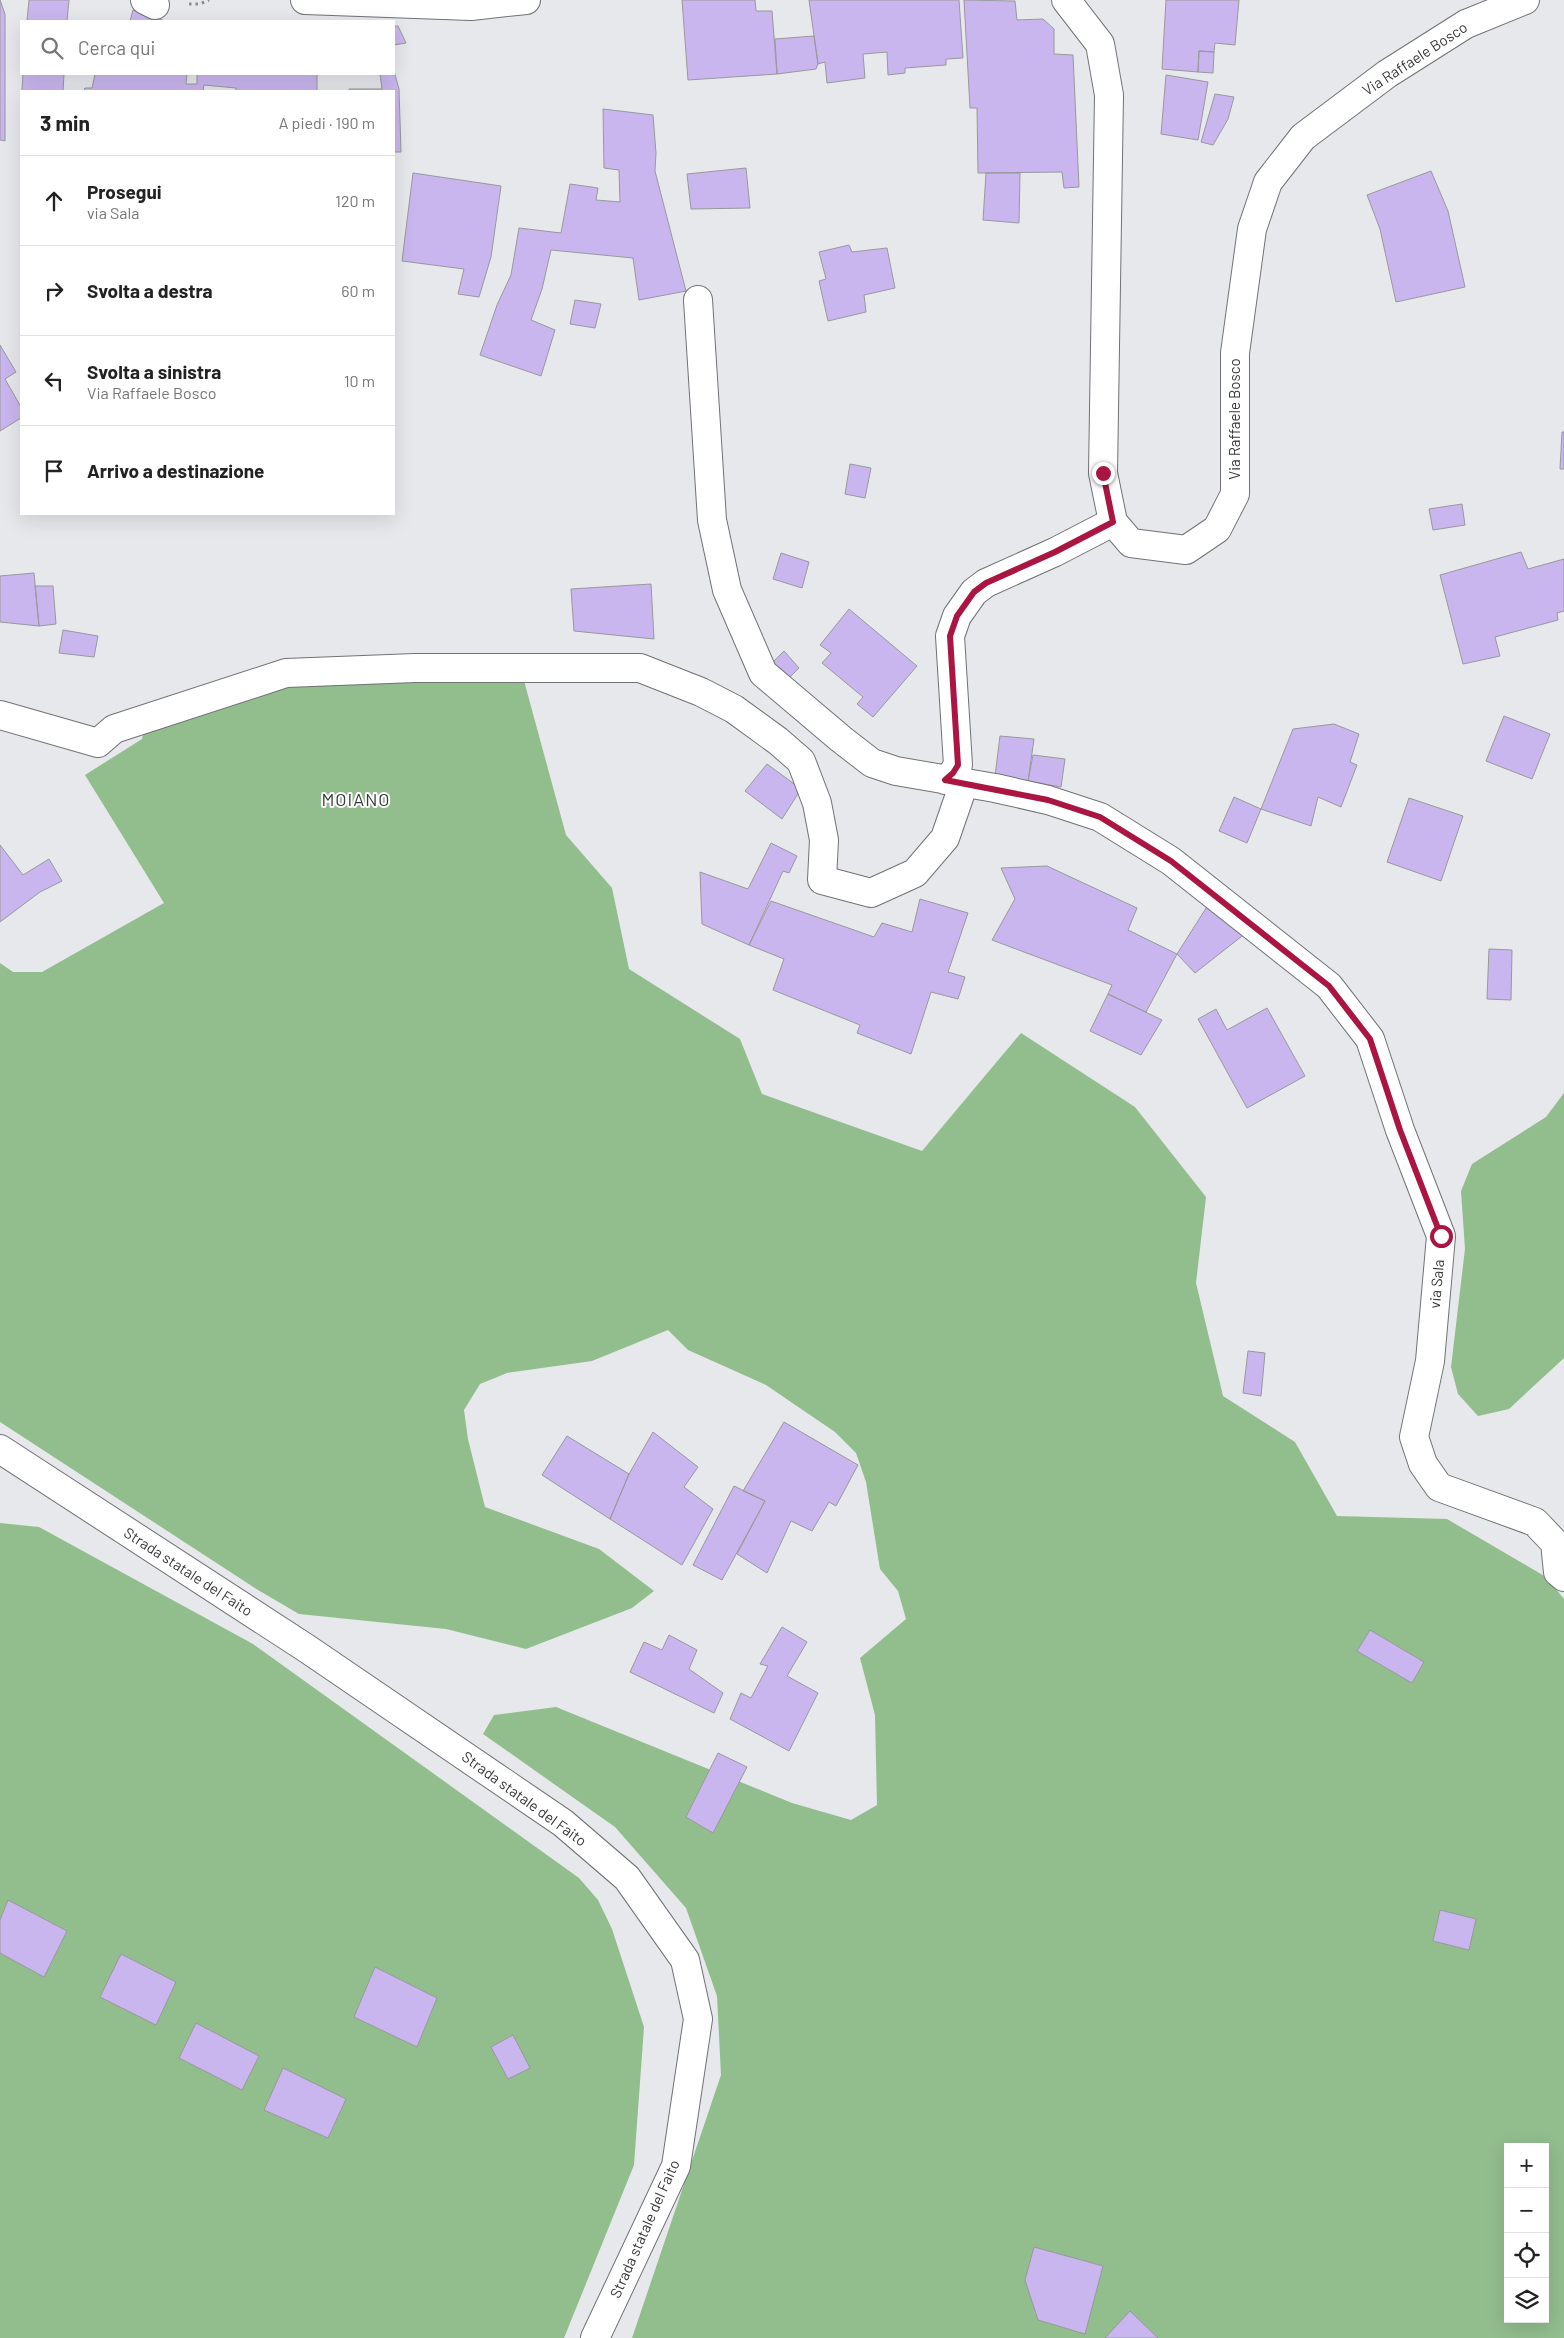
<!DOCTYPE html>
<html lang="it">
<meta charset="utf-8">
<style>
body{margin:0;font-family:Barlow,sans-serif;background:#f6f6f6;color:#222}
.controls{position:absolute;right:15px;bottom:15px;display:grid;overflow:hidden;border-radius:0px;box-shadow:0 5px 20px #0002}
.controls button{width:45px;height:45px;display:grid;place-items:center;padding:0;border:0;border-bottom:1px solid #e0e0e0;background:#fff;color:#222;font:25px sans-serif}
.stop{position:absolute;width:15px;height:15px;margin:-11px;border:4px solid #aa1542;border-radius:50%;background:#fff}
.stop.end{background:#aa1542;border-color:#fff;box-shadow:0 1px 5px #0008}
.list{margin:0;padding:0;list-style:none}
h2{display:flex;justify-content:space-between;align-items:center;height:65px;margin:0;padding:0 20px;font-size:21px}
h2 small{font-size:16px;font-weight:400;color:#767676}
.list li{display:grid;grid-template-columns:32px 1fr auto;gap:15px;align-items:center;box-sizing:border-box;height:90px;padding:0 20px;border-top:1px solid #e0e0e0}
.list b{display:block;font-size:19px;white-space:nowrap}
.list p{margin:0;font-size:16px;white-space:nowrap;color:#767676}
.list em{font-size:16px;font-style:normal;color:#767676}
.icon{flex:none;width:28px;height:28px;fill:none;stroke:currentColor;stroke-width:2;stroke-linecap:round;stroke-linejoin:round}
.map{position:relative;flex:none;width:1564px;height:2338px;overflow:hidden}
.search{position:absolute;background:#fff;box-shadow:0 5px 20px #0002;left:20px;top:20px;width:375px;height:55px;display:flex;align-items:center;gap:12px;box-sizing:border-box;padding:0 18px;border-radius:0px;color:#767676;font-size:19px}
.panel{position:absolute;background:#fff;box-shadow:0 5px 20px #0002;left:20px;top:90px;width:375px;height:425px;border-radius:0px}
.map>svg:first-child{display:block}
</style>
<div class="map">
<svg width="1564" height="2338" viewBox="0 0 1564 2338">
<rect width="100%" height="100%" fill="#e6e8ec"/>
<!-- forest -->
<path fill="#92bd8d" fill-rule="evenodd" d="M523 677 566 835 612 888 629 969 740 1039 762 1094 922 1151 1021 1033 1135 1107 1206 1197 1196 1283 1223 1396 1295 1442 1337 1516 1447 1519 1546 1577 1564 1599V2338H632L721 2075 717 1996 686 1908 615 1827 483 1734 494 1715 556 1707 792 1803 851 1820 877 1805 875 1715 860 1658 906 1619 898 1591 880 1569 866 1482 856 1453 835 1432 766 1385 688 1350 668 1330 592 1361 507 1373 480 1384 464 1410 468 1439 485 1507 599 1549 654 1591 632 1608 526 1649 446 1629 299 1614 258 1590 0 1422V963L13 972H42L164 903 85 775 142 739 148 712 223 686ZM1508 2147H1545V2319H1508Z
M1564 1093V1358L1509 1409 1478 1416 1458 1394 1451 1367 1465 1249 1461 1191 1472 1164 1546 1117Z
M0 1523 39 1527 253 1644 579 1878 598 1900 612 1929 644 2027 634 2165 564 2338H0Z"/>
<!-- building -->
<path fill="#cab6ef" stroke="#99989c" d="M0 0 5 14V141L0 140Z
M29 0H69L67 21H27Z
M682 0H755L756 11H772L777 74 688 80Z
M809 0H959L963 58 946 59V65L905 68V73L888 75 887 52 863 54 865 78 827 83 825 62 818 64Z
M964 0 1015 1 1017 20 1043 19 1054 29V54L1073 55 1079 187 1064 188 1062 172 978 173 977 108H970Z
M1166 0H1239L1235 45 1215 43 1214 52 1199 51 1198 72 1162 69Z
M133 10 165 21H130Z
M394 26H398L406 43 394 45Z
M814 36 818 64 816 69 777 74 775 39Z
M1199 51 1214 52 1213 73 1198 72Z
M394 71 399 89 401 152H394V91H349V89H382L380 74H394Z
M23 74H64L63 91H22Z
M95 74H187L186 84H197V74H317V91H236V88L204 85 203 91H84L85 88H92Z
M1166 75 1208 82 1198 140 1161 134Z
M1215 94 1234 97 1228 119 1213 145 1201 142Z
M603 109 653 115 656 153 655 171 686 291 639 300 633 258 551 250 542 289 531 320 555 330 541 376 480 355 497 305 511 275 519 228 561 233 570 184 598 188 596 200 620 202 619 170 604 168Z
M746 168 750 208 691 209 687 174Z
M1431 171 1448 211 1465 287 1396 302 1380 229 1367 195Z
M413 173 501 186 491 257 479 297 458 294 464 269 402 261Z
M986 173H1020L1019 223 983 220Z
M849 245 852 252 887 248 895 288 864 295 866 312 828 321 819 281 826 279 819 252Z
M575 300 601 304 595 328 570 324Z
M0 345 16 372 5 379 21 407V418L0 431Z
M1562 432H1564V469H1560Z
M850 464 871 468 865 498 845 494Z
M1462 504 1465 525 1433 530 1429 509Z
M1521 552 1528 569 1564 559V611L1557 613 1558 620 1495 637 1500 656 1463 664 1440 575Z
M781 553 809 562 802 588 773 579Z
M34 573 39 626 0 622V576Z
M651 584 654 639 574 631 571 589Z
M35 586H53L56 624 39 626Z
M849 609 917 666 873 717 857 704 863 697 822 663 831 653 820 645Z
M63 630 98 636 94 657 59 653Z
M784 651 799 668 786 681 771 664Z
M1504 716 1550 734 1532 779 1486 761Z
M1334 724 1359 734 1350 762 1357 765 1341 807 1318 797 1311 826 1261 809 1293 729Z
M1000 736 1034 739 1028 781 995 776Z
M1033 755 1065 759 1061 787 1028 781Z
M767 764 801 789 782 819 745 791Z
M1234 797 1261 809 1247 843 1219 831Z
M1409 798 1463 816 1441 881 1387 862Z
M771 843 797 856 789 873 783 871 749 945 702 924 700 872 748 889Z
M0 845 23 875 49 859 62 881 40 892 0 922Z
M1047 866 1137 908 1128 930 1177 954 1146 1012 1108 994 1112 985 992 940 1015 899 1001 868Z
M1215 894 1251 929 1195 973 1177 954Z
M920 899 968 913 948 972 965 977 958 999 931 992 911 1054 857 1033 860 1025 773 990 784 959 749 945 771 901 874 937 882 923 912 932Z
M1489 949 1512 950 1511 1000 1487 999Z
M1108 994 1162 1020 1141 1055 1090 1031Z
M1267 1008 1305 1076 1247 1108 1198 1019 1216 1009 1227 1030Z
M1248 1351 1265 1353 1261 1396 1243 1393Z
M784 1422 858 1465 836 1506 829 1502 812 1531 791 1521 767 1573 737 1554 765 1501 743 1491Z
M653 1432 698 1467 684 1487 713 1509 682 1565 610 1519 629 1474Z
M567 1436 629 1474 610 1519 542 1475Z
M734 1486 765 1501 722 1580 693 1565Z
M782 1627 807 1642 787 1676 818 1693 789 1751 730 1719 741 1693 751 1698 768 1666 760 1664Z
M1370 1630 1424 1662 1412 1683 1357 1651Z
M669 1635 697 1650 689 1669 723 1693 714 1713 630 1672 644 1642 662 1650Z
M718 1753 747 1767 713 1833 686 1817Z
M8 1900 67 1931 44 1977 0 1953V1920Z
M1440 1910 1476 1919 1469 1950 1433 1941Z
M121 1954 176 1982 156 2025 100 1997Z
M375 1967 437 1998 417 2047 354 2017Z
M196 2023 259 2056 242 2090 179 2058Z
M513 2035 530 2068 508 2079 491 2047Z
M283 2068 346 2099 328 2138 264 2110Z
M1034 2247 1103 2266 1085 2334 1038 2320 1025 2280Z
M1130 2311 1158 2338H1105Z"/>
<g fill="none" stroke-linecap="round" stroke-linejoin="round">
<!-- street casing -->
<g stroke="#707276" stroke-width="30">
<path id="street" d="M145 0 155 5
M698 300 712 520 727 590 763 673 841 739 872 763 896 771 995 788 1048 800 1100 817 1171 861 1329 986 1370 1039 1400 1130 1441 1236 1430 1361 1414 1437 1423 1464 1439 1487 1535 1522 1555 1543 1558 1572 1564 1577
M0 715 98 743 114 729 286 673 415 668H640L701 692 734 709 778 741 801 761 817 803 824 840 822 880 871 893 915 873 945 838 964 783
M945 780 953 773 958 765 950 636 957 616 974 592 986 583 1055 552 1113 522"/>
</g>
<!-- secondary casing -->
<g stroke="#707276" stroke-width="30">
<path id="secondary" d="M305 0 471 6 526 0
M1066 0 1100 44 1109 95 1103 473 1113 522 1131 543 1186 550 1217 529 1235 494V353L1252 229 1268 182 1303 137 1387 74 1466 24 1525 0
M0 1449 306 1648 563 1823 627 1878 685 1960 698 2019 676 2166 595 2338"/>
</g>
<!-- path -->
<path stroke="#8a8b8e" stroke-width="3" stroke-dasharray="2.5 4" stroke-linecap="butt" d="M189 4H200L209 0"/>
<!-- street -->
<use href="#street" stroke="#fff" stroke-width="28"/>
<!-- secondary -->
<use href="#secondary" stroke="#fff" stroke-width="28"/>
</g>
<g fill="none" stroke-linecap="round" stroke-linejoin="round">
<!-- route -->
<path stroke="#aa1542" stroke-width="6" d="M1103 473 1113 522 1055 552 986 583 974 592 957 616 950 636 958 765 953 773 945 780 1048 800 1100 817 1171 861 1329 986 1370 1039 1400 1130 1441 1236"/>
</g>
<g text-anchor="middle" stroke-width="4" stroke-linejoin="round" paint-order="stroke">
<!-- street labels -->
<g font-size="15" fill="#37383a" stroke="#fff">
<text transform="translate(1415 59) rotate(-33)" y="5">Via Raffaele Bosco</text>
<text transform="translate(1235 419) rotate(-90)" y="5">Via Raffaele Bosco</text>
<text transform="translate(1437 1284) rotate(-85)" y="5">via Sala</text>
<text transform="translate(188 1572) rotate(33)" y="5">Strada statale del Faito</text>
<text transform="translate(524 1799) rotate(36)" y="5">Strada statale del Faito</text>
<text transform="translate(645 2229) rotate(-66)" y="5">Strada statale del Faito</text>
</g>
<!-- quarter labels -->
<g font-size="18" letter-spacing="1" fill="#37383a" stroke="#fff">
<text x="356" y="806">MOIANO</text>
</g>
</g>
</svg>
<div class="controls">
<button>+</button>
<button>−</button>
<button><svg class="icon" aria-label="locate" viewBox="0 0 24 24"><circle cx="12" cy="12" r="6"/><path d="M12 2v4M12 18v4M2 12h4M18 12h4"/></svg></button>
<button><svg class="icon" aria-label="layers" viewBox="0 0 24 24"><path d="M12 4l9 5-9 5-9-5zM3 14l9 5 9-5"/></svg></button>
</div>
<div class="stop" style="left:1441px;top:1236px"></div>
<div class="stop end" style="left:1103px;top:473px"></div>
<div class="search"><svg class="icon" aria-label="search" viewBox="0 0 24 24"><circle cx="10" cy="10" r="6"/><path d="M15 15l6 6"/></svg>Cerca qui</div>
<section class="panel">
<h2>3 min<small>A piedi · 190 m</small></h2>
<ul class="list">
<li><svg class="icon" aria-label="ahead" viewBox="0 0 24 24"><path d="M12 20V5M6 11l6-6 6 6"/></svg><div><b>Prosegui</b><p>via Sala</p></div><em>120 m</em></li>
<li><svg class="icon" aria-label="right" viewBox="0 0 24 24"><path d="M7 20v-9h11M14 6l5 5-5 5"/></svg><div><b>Svolta a destra</b></div><em>60 m</em></li>
<li><svg class="icon" aria-label="left" viewBox="0 0 24 24"><path d="M17 20v-9H6M10 6l-5 5 5 5"/></svg><div><b>Svolta a sinistra</b><p>Via Raffaele Bosco</p></div><em>10 m</em></li>
<li><svg class="icon" aria-label="arrive" viewBox="0 0 24 24"><path d="M6 21V4h12l-3 4 3 4H6"/></svg><div><b>Arrivo a destinazione</b></div></li>
</ul>
</section>
</div>
